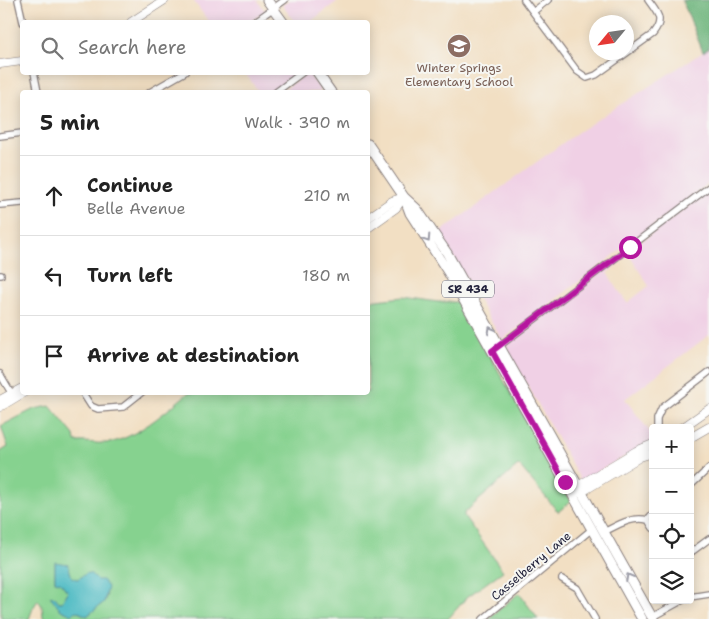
<!DOCTYPE html>
<meta charset="utf-8">
<style>
body{margin:0;font-family:"Shantell Sans",sans-serif;background:#f6f6f6;color:#222}
.controls{position:absolute;right:15px;bottom:15px;display:grid;overflow:hidden;border-radius:5px;box-shadow:0 2px 12px #0003}
.controls button{width:45px;height:45px;display:grid;place-items:center;padding:0;border:0;border-bottom:1px solid #e0e0e0;background:#fff;color:#222;font:25px sans-serif}
.compass{position:absolute;left:589px;top:15px;width:45px;height:45px;border-radius:50%;background:#fff;box-shadow:0 2px 12px #0003;rotate:241deg}
.stop{position:absolute;width:15px;height:15px;margin:-11px;border:4px solid #b5179e;border-radius:50%;background:#fff}
.stop.end{background:#b5179e;border-color:#fff;box-shadow:0 1px 5px #0008}
.list{margin:0;padding:0;list-style:none}
h2{display:flex;justify-content:space-between;align-items:center;height:65px;margin:0;padding:0 20px;font-size:21px}
h2 small{font-size:16px;font-weight:400;color:#767676}
.list li{display:grid;grid-template-columns:32px 1fr auto;gap:15px;align-items:center;box-sizing:border-box;height:80px;padding:0 20px;border-top:1px solid #e0e0e0}
.list b{display:block;font-size:19px;white-space:nowrap}
.list p{margin:0;font-size:16px;white-space:nowrap;color:#767676}
.list em{font-size:16px;font-style:normal;color:#767676}
.icon{flex:none;width:28px;height:28px;fill:none;stroke:currentColor;stroke-width:2;stroke-linecap:round;stroke-linejoin:round}
.map{position:relative;flex:none;width:709px;height:619px;overflow:hidden}
.search{position:absolute;background:#fff;box-shadow:0 2px 12px #0003;left:20px;top:20px;width:350px;height:55px;display:flex;align-items:center;gap:12px;box-sizing:border-box;padding:0 18px;border-radius:5px;color:#767676;font-size:19px}
.panel{position:absolute;background:#fff;box-shadow:0 2px 12px #0003;left:20px;top:90px;width:350px;height:305px;border-radius:5px}
.map>svg:first-child{display:block}
</style>
<div class="map">
<svg width="709" height="619" viewBox="0 0 709 619">
<rect width="100%" height="100%" fill="#f6f6f2"/>
<filter id="ink" filterUnits="userSpaceOnUse"><feTurbulence type="fractalNoise" baseFrequency=".02" numOctaves="2"/><feDisplacementMap in="SourceGraphic" scale="10" xChannelSelector="R" yChannelSelector="G"/><feConvolveMatrix kernelMatrix="1 2 1 2 8 2 1 2 1" color-interpolation-filters="sRGB"/></filter>
<filter id="wash" filterUnits="userSpaceOnUse"><feTurbulence type="fractalNoise" baseFrequency=".0096" numOctaves="4" result="noise"/><feDisplacementMap in="SourceGraphic" scale="20" xChannelSelector="R" yChannelSelector="G"/><feGaussianBlur stdDeviation="1.12" result="paint"/><feColorMatrix in="noise" values="0 0 0 0 0 0 0 0 0 0 0 0 0 0 0 0 0 1.4 0 .05"/><feComposite in="paint" operator="in"/></filter>
<g filter="url(#wash)">
<rect width="100%" height="100%" fill="#f2dfc3"/>
<!-- built -->
<path fill="#f0d0e5" fill-rule="evenodd" d="M193 0H257L265 11 250 22H209Z
M290 0H339L310 22H295L282 5Z
M709 48V183L502 340 439 233 578 132Z
M245 73H298L271 92H259Z
M308 73 322 92H280Z
M709 190V335L625 399 653 436V441L581 481 505 345ZM629 255 649 286 627 303 607 273Z"/>
<!-- green -->
<path fill="#86d28f" stroke="#547a65" fill-rule="evenodd" d="M403 297 438 302H460L571 501 558 512 519 465 464 513V516L503 571 467 597 448 619H46L43 617 42 606 38 600 33 608 29 619H1L0 452 8 447 1 426 34 409 50 406 74 435 75 442C86 441 96 444 106 443 133 441 168 410 188 393L368 392V301ZM55 563 68 564 71 578 78 579 91 574 107 594 104 602 87 616 75 611 71 614 61 610 56 605 59 602H62L68 592 60 582 55 581Z
M519 593 538 619H488Z"/>
<!-- forest -->
<path fill="#6cb47a" stroke="#476b5a" d="M682 0H709V48L703 52Z"/>
<!-- water -->
<path fill="#4ab9c2" stroke="#366e7e" d="M55 562 68 564 72 578 78 579 87 573 91 574 97 580H102L108 587 104 602 87 616 76 611 72 615 61 610 50 596 55 597 59 602H62L68 592 60 582 55 581Z"/>
</g>
<g filter="url(#ink)">
<g fill="none" stroke-linecap="round" stroke-linejoin="round">
<!-- street casing -->
<g stroke="#8a807f" stroke-width="8">
<path id="street" d="M18 0 23 22
M524 0 577 71 587 78 596 75 653 34C665 19 657 13 648 0
M533 12 548 0
M254 22 285 0
M34 72 38 92
M150 92 185 72
M276 92 303 72
M0 136 22 133
M0 205 22 203
M0 275H1
M498 347 709 187
M0 374 13 396
M82 392 91 406 98 409 123 407 142 392
M657 428V419L662 408 709 372
M690 486 709 468
M648 520 653 528
M648 520 653 514
M604 532C618 525 631 516 648 520
M690 553 709 539
M562 579 577 588 595 619
M690 597 709 594
M652 617 683 600
M483 619 592 529"/>
</g>
<!-- secondary casing -->
<g stroke="#8a807f" stroke-width="9">
<path id="secondary" d="M131 22 165 0
M0 64 22 61
M368 218 392 201 404 197
M368 228 396 208 404 197
M0 400 22 388
M0 407 25 392
M682 428 709 409
M690 438 709 427
M575 490 578 486 636 451 653 444
M576 493 582 492 640 457 653 453"/>
</g>
<!-- primary casing -->
<g stroke="#8a807f" stroke-width="11">
<path id="primary" d="M267 0 283 22
M317 72 331 92
M368 144 404 197 417 209 447 253 653 619
M404 197 410 213 448 272 642 619"/>
</g>
<!-- street -->
<use href="#street" stroke="#fff" stroke-width="5.5"/>
<!-- secondary -->
<use href="#secondary" stroke="#fff" stroke-width="8"/>
<!-- primary -->
<use href="#primary" stroke="#fff" stroke-width="9"/>
</g>
<!-- one-way arrows -->
<defs><path id="oneway-chevron" d="M-2-3.5L2.5 0L-2 3.5" fill="none" stroke-width="1.6" stroke-linecap="round" stroke-linejoin="round" transform="scale(1.25)"/></defs>
<g stroke="#9c9ca7">
<use href="#oneway-chevron" transform="translate(427 239) rotate(57)"/>
<use href="#oneway-chevron" transform="translate(491 330) rotate(-119)"/>
<use href="#oneway-chevron" transform="translate(629 577) rotate(-119)"/>
</g>
</g>
<g fill="none" stroke-linecap="round" stroke-linejoin="round" filter="url(#ink)">
<!-- route -->
<path stroke="#b5179e" stroke-width="6" d="M565 482 492 351 630 247"/>
</g>
<!-- icons -->
<defs>
<g id="school-disc" transform="scale(1.25)"><circle r="9.5" fill="#8d6e63" stroke="#f6f6f2"/><path d="M0-5L7-2L0 1L-7-2ZM-4 1L0 2.5L4 1V4Q0 6-4 4Z" fill="#fff"/></g>
</defs>
<g fill-rule="evenodd">
<use href="#school-disc" x="459" y="46"/>
</g>
<g text-anchor="middle" stroke-width="4" stroke-linejoin="round" paint-order="stroke">
<!-- shield labels -->
<rect fill="#f6f6f2" stroke="#626272" stroke-width="1" x="442" y="280.5" width="52" height="17" rx="4"/>
<g font-size="11" font-weight="bold" fill="#22223b">
<text x="468" y="293">SR 434</text>
</g>
<!-- education labels -->
<g font-size="12" fill="#785e54" stroke="#f6f6f2">
<text x="459" y="72">Winter Springs<tspan x="459" dy="14">Elementary School</tspan></text>
</g>
<!-- street labels -->
<g font-size="12" fill="#22223b" stroke="#f6f6f2">
<text transform="translate(531 566) rotate(-40)" y="4">Casselberry Lane</text>
</g>
</g>
</svg>
<div class="controls">
<button>+</button>
<button>−</button>
<button><svg class="icon" aria-label="locate" viewBox="0 0 24 24"><circle cx="12" cy="12" r="6"/><path d="M12 2v4M12 18v4M2 12h4M18 12h4"/></svg></button>
<button><svg class="icon" aria-label="layers" viewBox="0 0 24 24"><path d="M12 4l9 5-9 5-9-5zM3 14l9 5 9-5"/></svg></button>
</div>
<svg class="compass" viewBox="-18 -18 36 36"><path d="M0-13l5 13h-10z" fill="#e53935"/><path d="M0 13l5-13h-10z" fill="#767676"/></svg>
<div class="stop" style="left:630px;top:247px"></div>
<div class="stop end" style="left:565px;top:482px"></div>
<div class="search"><svg class="icon" aria-label="search" viewBox="0 0 24 24"><circle cx="10" cy="10" r="6"/><path d="M15 15l6 6"/></svg>Search here</div>
<section class="panel">
<h2>5 min<small>Walk · 390 m</small></h2>
<ul class="list">
<li><svg class="icon" aria-label="ahead" viewBox="0 0 24 24"><path d="M12 20V5M6 11l6-6 6 6"/></svg><div><b>Continue</b><p>Belle Avenue</p></div><em>210 m</em></li>
<li><svg class="icon" aria-label="left" viewBox="0 0 24 24"><path d="M17 20v-9H6M10 6l-5 5 5 5"/></svg><div><b>Turn left</b></div><em>180 m</em></li>
<li><svg class="icon" aria-label="arrive" viewBox="0 0 24 24"><path d="M6 21V4h12l-3 4 3 4H6"/></svg><div><b>Arrive at destination</b></div></li>
</ul>
</section>
</div>
